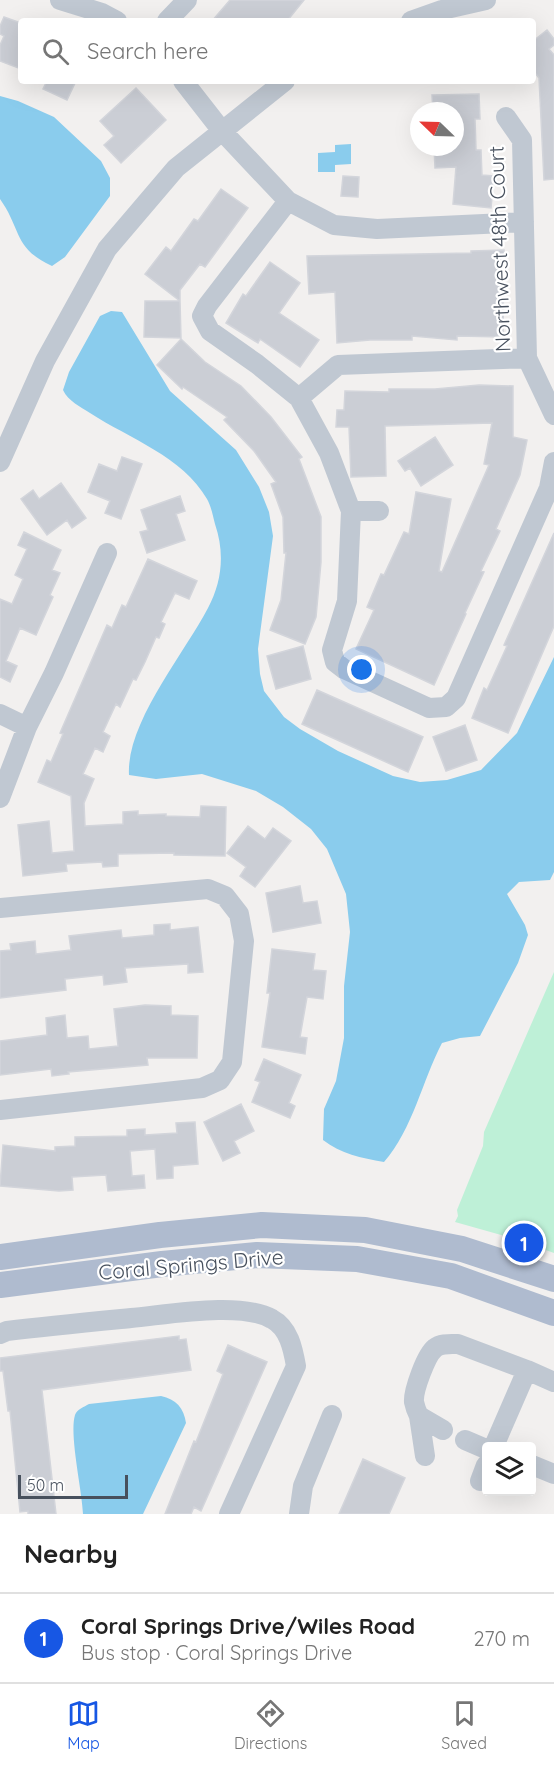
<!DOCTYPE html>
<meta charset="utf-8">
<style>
body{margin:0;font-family:Quicksand,sans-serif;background:#f6f6f6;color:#222}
.controls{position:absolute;right:18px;bottom:18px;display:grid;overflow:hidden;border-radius:6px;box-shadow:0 6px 24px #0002}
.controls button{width:54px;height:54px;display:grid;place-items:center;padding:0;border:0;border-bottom:2px solid #e0e0e0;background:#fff;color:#222;font:30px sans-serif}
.compass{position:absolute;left:410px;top:102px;width:54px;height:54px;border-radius:50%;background:#fff;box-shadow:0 6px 24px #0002;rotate:293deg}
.scale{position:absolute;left:18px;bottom:15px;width:110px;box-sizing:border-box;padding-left:6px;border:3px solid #47505d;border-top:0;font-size:16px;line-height:21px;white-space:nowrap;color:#47505d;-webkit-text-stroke:4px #fff;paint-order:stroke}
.you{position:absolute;left:362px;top:670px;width:21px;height:21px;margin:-15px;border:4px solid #fff;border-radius:50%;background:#1a73e8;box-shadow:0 0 0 9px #1a73e833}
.badge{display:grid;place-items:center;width:39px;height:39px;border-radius:50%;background:#1757e4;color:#fff;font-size:20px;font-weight:700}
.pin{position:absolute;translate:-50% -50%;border:3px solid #fff;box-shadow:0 2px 6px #0006}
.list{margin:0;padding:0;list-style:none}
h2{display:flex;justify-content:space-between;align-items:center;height:78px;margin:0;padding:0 24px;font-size:26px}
h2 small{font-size:20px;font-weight:400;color:#767676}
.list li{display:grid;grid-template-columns:39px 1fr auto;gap:18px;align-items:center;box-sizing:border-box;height:90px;padding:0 24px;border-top:2px solid #e0e0e0}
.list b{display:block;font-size:22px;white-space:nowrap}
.list p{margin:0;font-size:20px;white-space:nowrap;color:#767676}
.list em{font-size:20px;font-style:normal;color:#767676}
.icon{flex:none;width:33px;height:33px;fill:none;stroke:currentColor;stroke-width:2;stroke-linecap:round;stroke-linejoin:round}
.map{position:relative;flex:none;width:554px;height:1514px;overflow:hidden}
.search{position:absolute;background:#fff;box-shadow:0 6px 24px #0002;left:18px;right:18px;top:18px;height:66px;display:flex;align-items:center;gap:15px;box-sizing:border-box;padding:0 21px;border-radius:6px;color:#767676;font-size:22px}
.sheet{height:168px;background:#fff}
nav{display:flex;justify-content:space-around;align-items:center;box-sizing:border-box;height:84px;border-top:2px solid #e0e0e0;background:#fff;font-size:16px;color:#767676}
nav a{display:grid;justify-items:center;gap:3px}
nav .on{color:#1757e4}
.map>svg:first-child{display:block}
</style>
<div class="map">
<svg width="554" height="1514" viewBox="0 0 554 1514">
<rect width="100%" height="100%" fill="#f2f0ef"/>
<!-- green -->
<path fill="#bef0d7" d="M554 972V1253L512 1238 455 1222 458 1216 457 1210 483 1146 484 1132Z"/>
<!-- water -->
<path fill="#8acced" d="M0 96 18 101 54 117 101 161 110 178V196L65 257 52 266C13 248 22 230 0 199Z
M351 144V164L335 165V172H318V153L335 152V145Z
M111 311 122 312 170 391 236 450 259 487 269 512 273 536 258 649 260 674 264 691 284 717 300 729 338 751 393 776 420 782 447 780 481 770 517 733 554 657V872L550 880 519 882 507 894 525 925 528 935 518 963 480 1036 460 1038 442 1043C422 1081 413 1129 384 1162 361 1158 341 1154 323 1140L324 1109 336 1081 344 1038V986L350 932 346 894 327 849 311 829 283 807 256 791 202 774 156 779 129 775C126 723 184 654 208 608 222 582 225 553 215 524 213 516 211 506 207 499 182 456 130 439 90 413 81 407 68 401 63 390L69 372 100 316Z
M161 1396C176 1399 184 1408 186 1423L143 1514H83C82 1490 69 1434 75 1415 77 1409 84 1407 89 1404Z"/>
<!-- building -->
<path fill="#cbced5" stroke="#d3d5db" stroke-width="1.5" d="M230 0H304L287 21H212Z
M4 17 21 23V69L0 61V45L4 36 0 34V26Z
M547 30 554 39V45L549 49 554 55V179L544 180 539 78 533 70V41Z
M47 81H76L67 100 43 89Z
M136 88 166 120 121 163 104 145 114 136 100 121Z
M479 94 480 119H475L476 150H481L482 175 494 176 491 208 453 204 456 167 435 168 434 147H455V111H433L432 95Z
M343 176 359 177 358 197 341 196Z
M221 189 248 208 205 267 200 264 180 290V301L145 274 166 247 171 251 194 219 198 221Z
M504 250 503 337 457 336V340L412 336V340H370L337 343 335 292 309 294 307 256 471 253V251Z
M270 262 300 283 279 313 319 340 300 367 260 339 258 343 226 323 243 294 246 296Z
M145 301H180L181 338 144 337Z
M181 339 205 362 241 386 271 417 302 457 299 459 321 517V562L316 617 305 644 270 630 281 600 286 553H284L283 517 271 484 276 482 254 451 224 420 227 417 183 387 182 389 157 365Z
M479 385 513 386V437L527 440 520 475 496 529 500 531 481 571 484 572 465 613 466 614 434 685 356 649 374 610 367 607 381 574 384 575 404 532 409 534 416 492 451 499 439 571 442 572 489 465 484 464 492 423 385 426 386 476 351 477 349 427H336L337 410H344L345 391 389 392V389H435Z
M435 437 453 465 421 486 410 468 405 471 398 461Z
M122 457 142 464 121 519 105 513 110 501 88 492 99 464 117 471Z
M61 483 86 518 72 528 67 520 47 535 21 499 33 490 39 499Z
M180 496 185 511 176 514 185 540 147 553 140 532 148 530 141 510Z
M24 532 61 550 52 570 60 573 50 595 53 597 36 635 20 628 6 661 17 666 10 682 0 677V599L12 604 23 579 15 575 27 549 18 545Z
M554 533V626L508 733 472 718 484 688 487 690 507 646 504 645Z
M148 559 197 581 189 599 175 593 161 622 165 624 159 638 156 637 145 662 136 680 133 679 120 707 116 704 103 732 110 736 103 752 95 748 83 774 94 779 84 803 85 826 123 824V812L138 811V815L166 814V816L200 817 201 806 226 807 225 856 174 855V853L118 854V866L103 867 102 862 66 864 67 871 23 876 18 825 49 821 52 853 74 851 71 796 38 782 47 760 51 762 63 734 60 733 107 625 112 628 122 605 126 607Z
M303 646 311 679 276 689 267 656Z
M317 690 423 737 408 772 302 724Z
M465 725 477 760 446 771 433 737Z
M248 826 265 839 273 828 291 841 255 887 240 876 246 867 227 853Z
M300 886 303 903 317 901 321 923 273 932 266 893Z
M170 924V930L198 927 203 972 188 973V964L125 968 127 982 104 985 103 975 65 979 66 990 0 998V951L11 950 10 944 35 941 36 954 71 950 69 936 121 930 122 938 154 935V925Z
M272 949 315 954 313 970 326 971 323 999 307 997 300 1037 307 1038 305 1054 262 1047 270 993H267Z
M145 1005 171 1006V1015L198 1016 197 1058H147L148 1065 68 1072 69 1074 52 1076 51 1069 0 1075V1041L47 1035 46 1018 65 1015 67 1038 88 1036 89 1049 118 1046 114 1009Z
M264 1059 301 1075 289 1103 295 1106 290 1118 252 1102 260 1082 255 1080Z
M241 1104 254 1131 234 1141 240 1153 223 1161 204 1122Z
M195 1122 198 1164 173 1166V1178L157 1179 155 1149 130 1151 132 1176 144 1175 145 1188 108 1191 106 1175 72 1177 73 1190 59 1191 0 1186 3 1145 55 1151V1147L75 1146V1137L127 1136V1130L145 1129V1135L177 1133 176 1123Z
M179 1336V1340L186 1339 191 1370 42 1390 56 1514H28V1511L20 1512 10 1411H8L3 1371H0V1358Z
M228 1345 267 1362 201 1511 194 1507 191 1514H165L194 1441 196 1442 223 1374 217 1371Z
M363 1459 405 1478 389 1514H339Z"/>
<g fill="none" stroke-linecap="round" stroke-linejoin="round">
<!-- minor -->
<path stroke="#c0c8d2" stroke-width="20" d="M60 0 102 13 117 21
M167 21 187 0
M411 21 442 10 486 0
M183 81 222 131 288 201 334 225 377 229 524 222
M506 117 522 140 527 358 554 415
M288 201 207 306 202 316 210 331 257 364 299 398 329 453 351 511 347 601 332 650 335 662 344 669 429 708 446 707 456 698 549 488 554 462
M299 398 338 365 527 358
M0 462 45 361 107 249 176 168 285 81
M351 511H379
M0 714 27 727
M0 798 27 727 54 673 107 553
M0 908 208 889 225 896 239 914 244 941 232 1062 220 1080 202 1088 0 1110
M0 1334 7 1331C48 1326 90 1322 131 1318 166 1315 241 1301 272 1319 289 1328 293 1349 296 1366L229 1514
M419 1416 425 1456
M443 1430 419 1416C417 1412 415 1407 414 1402 413 1391 426 1355 435 1348 441 1343 450 1344 458 1344L527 1370
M465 1440 486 1449
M494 1446 527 1370 554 1382
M532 1465 554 1474
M480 1481 486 1465
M299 1514 303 1486 332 1415"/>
<!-- major -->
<path stroke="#afbbcf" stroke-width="26" d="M0 1257 160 1235 262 1225 365 1230 462 1249 554 1279
M0 1285 162 1264 257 1255 357 1259 451 1276 554 1313"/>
</g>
<g text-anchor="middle" stroke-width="4.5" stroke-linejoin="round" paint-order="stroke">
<!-- street labels -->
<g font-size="21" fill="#47505d" stroke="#fff">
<text transform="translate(500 249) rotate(-92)" y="7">Northwest 48th Court</text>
<text transform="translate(191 1265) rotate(-5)" y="7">Coral Springs Drive</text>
</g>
</g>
</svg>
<div class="controls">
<button><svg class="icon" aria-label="layers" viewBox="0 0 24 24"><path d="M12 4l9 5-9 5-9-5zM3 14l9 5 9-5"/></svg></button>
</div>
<svg class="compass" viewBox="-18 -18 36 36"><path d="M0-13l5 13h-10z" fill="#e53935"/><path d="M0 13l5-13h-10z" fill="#767676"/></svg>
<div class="scale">50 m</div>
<div class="you"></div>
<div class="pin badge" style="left:524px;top:1243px">1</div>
<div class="search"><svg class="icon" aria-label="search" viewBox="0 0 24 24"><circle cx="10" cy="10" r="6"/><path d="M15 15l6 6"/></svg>Search here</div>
</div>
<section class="sheet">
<h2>Nearby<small></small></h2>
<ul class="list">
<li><span class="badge">1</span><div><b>Coral Springs Drive/Wiles Road</b><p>Bus stop · Coral Springs Drive</p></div><em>270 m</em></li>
</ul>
</section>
<nav>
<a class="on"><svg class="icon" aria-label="map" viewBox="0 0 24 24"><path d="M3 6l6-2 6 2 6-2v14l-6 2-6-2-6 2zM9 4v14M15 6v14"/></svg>Map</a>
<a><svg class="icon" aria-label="directions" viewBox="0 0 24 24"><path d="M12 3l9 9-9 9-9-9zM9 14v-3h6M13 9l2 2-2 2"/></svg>Directions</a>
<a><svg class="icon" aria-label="saved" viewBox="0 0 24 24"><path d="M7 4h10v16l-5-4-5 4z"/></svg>Saved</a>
</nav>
